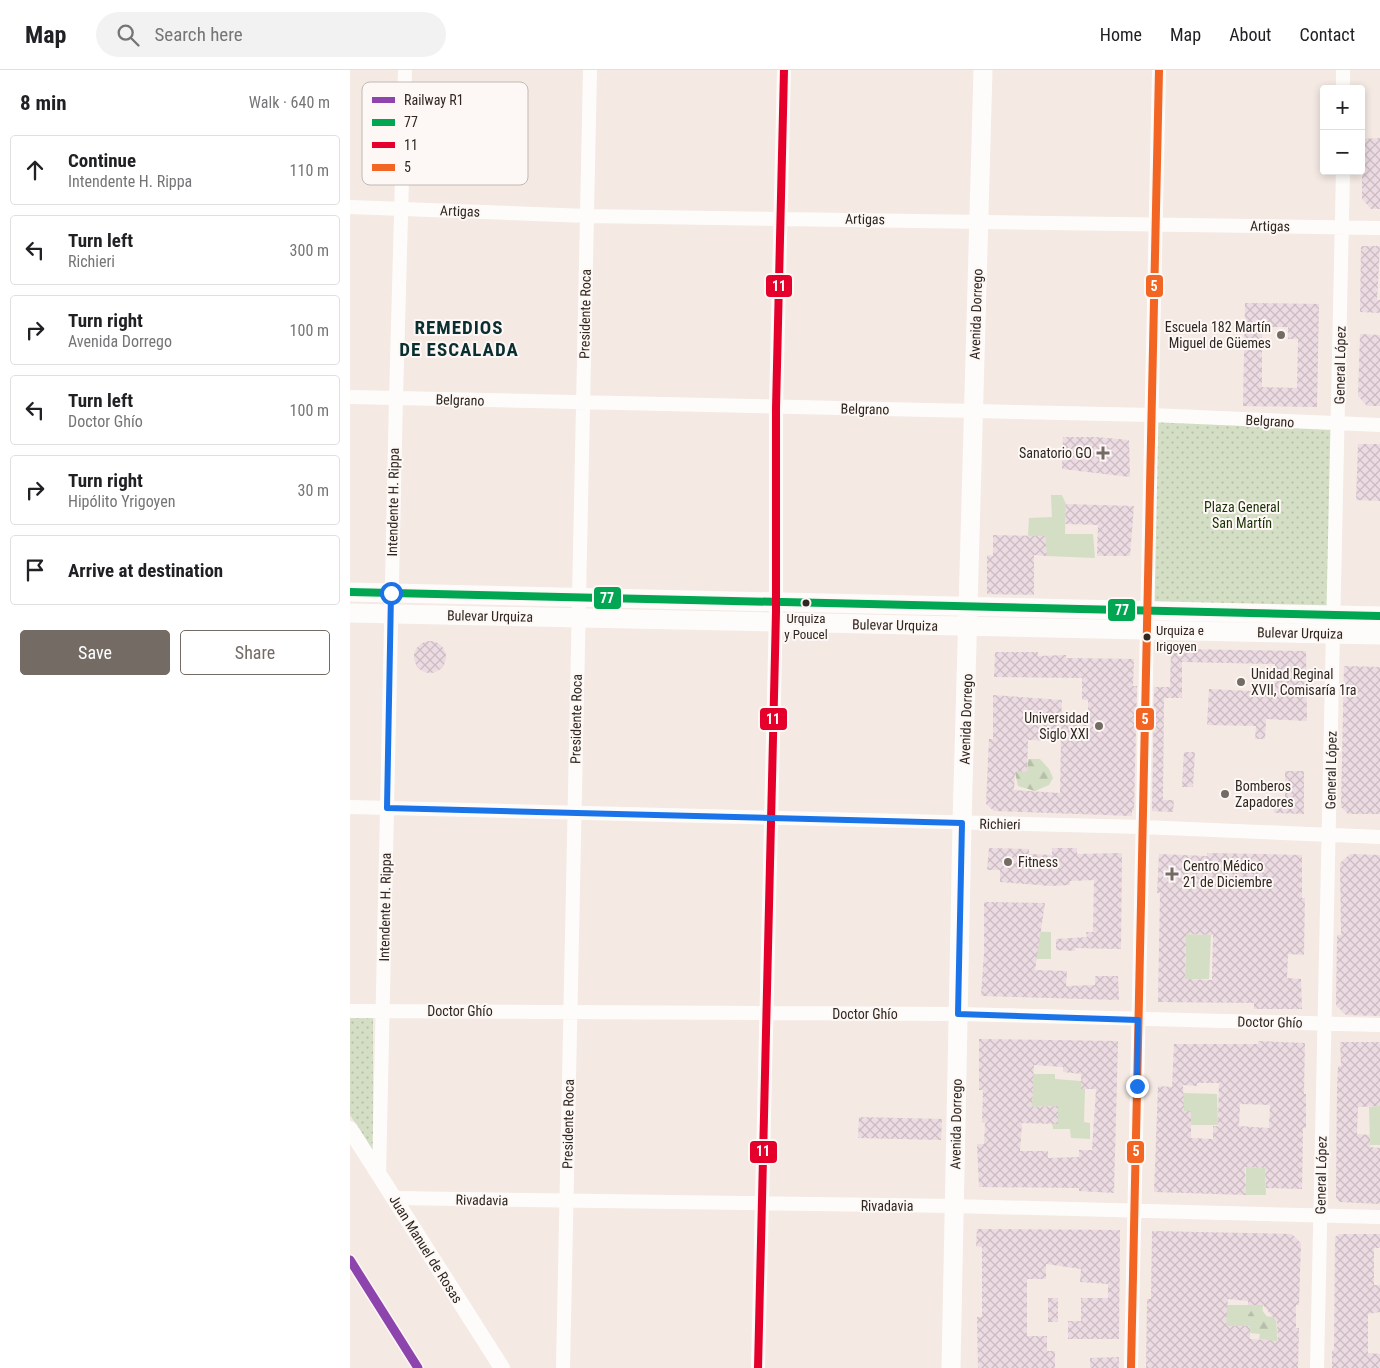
<!DOCTYPE html>
<meta charset="utf-8">
<style>
body{margin:0;font-family:"Roboto Condensed",sans-serif;background:#f2f2f2;color:#202124}
.controls{position:absolute;right:15px;top:15px;display:grid;overflow:hidden;border-radius:5px;box-shadow:0 2px 8px #0003}
.controls button{width:45px;height:45px;display:grid;place-items:center;padding:0;border:0;border-bottom:1px solid #e0e0e0;background:#fff;color:#202124;font:25px sans-serif}
.stop{position:absolute;width:15px;height:15px;margin:-11px;border:4px solid #1a73e8;border-radius:50%;background:#fff}
.stop.end{background:#1a73e8;border-color:#fff;box-shadow:0 1px 5px #0008}
.list{margin:0;padding:0;list-style:none}
h2{display:flex;justify-content:space-between;align-items:center;height:65px;margin:0;padding:0 20px;font-size:21px}
h2 small{font-size:16px;font-weight:400;color:#757577}
.list li{display:grid;grid-template-columns:32px 1fr auto;gap:15px;align-items:center;box-sizing:border-box;height:70px;margin:0 10px 10px;padding:0 10px;border:1px solid #e0e0e0;border-radius:5px}
.list b{display:block;font-size:19px;white-space:nowrap}
.list p{margin:0;font-size:16px;white-space:nowrap;color:#757577}
.list em{font-size:16px;font-style:normal;color:#757577}
.actions{display:flex;gap:10px;padding:15px 20px}
.actions a{flex:1;padding:11px 0;border:1px solid #756b65;border-radius:5px;text-align:center;font-size:18px;color:#756b65}
.actions .main{background:#756b65;color:#fff}
.icon{flex:none;width:28px;height:28px;fill:none;stroke:currentColor;stroke-width:2;stroke-linecap:round;stroke-linejoin:round}
.map{position:relative;flex:none;width:1030px;height:1298px;overflow:hidden}
header{display:flex;align-items:center;gap:30px;box-sizing:border-box;height:70px;padding:0 25px;background:#fff;border-bottom:1px solid #e0e0e0}
header strong{font-size:24px}
nav{display:flex;gap:28px;margin-inline-start:auto;font-size:18px}
.search{width:350px;height:45px;background:#f2f2f2;display:flex;align-items:center;gap:12px;box-sizing:border-box;padding:0 18px;border-radius:28px;color:#757577;font-size:19px}
main{display:flex}
aside{flex:1;background:#fff}
.map>svg:first-child{display:block}
</style>
<header>
<strong>Map</strong>
<div class="search"><svg class="icon" aria-label="search" viewBox="0 0 24 24"><circle cx="10" cy="10" r="6"/><path d="M15 15l6 6"/></svg>Search here</div>
<nav><a>Home</a><a>Map</a><a>About</a><a>Contact</a></nav>
</header>
<main>
<aside>
<h2>8 min<small>Walk · 640 m</small></h2>
<ul class="list">
<li><svg class="icon" aria-label="ahead" viewBox="0 0 24 24"><path d="M12 20V5M6 11l6-6 6 6"/></svg><div><b>Continue</b><p>Intendente H. Rippa</p></div><em>110 m</em></li>
<li><svg class="icon" aria-label="left" viewBox="0 0 24 24"><path d="M17 20v-9H6M10 6l-5 5 5 5"/></svg><div><b>Turn left</b><p>Richieri</p></div><em>300 m</em></li>
<li><svg class="icon" aria-label="right" viewBox="0 0 24 24"><path d="M7 20v-9h11M14 6l5 5-5 5"/></svg><div><b>Turn right</b><p>Avenida Dorrego</p></div><em>100 m</em></li>
<li><svg class="icon" aria-label="left" viewBox="0 0 24 24"><path d="M17 20v-9H6M10 6l-5 5 5 5"/></svg><div><b>Turn left</b><p>Doctor Ghío</p></div><em>100 m</em></li>
<li><svg class="icon" aria-label="right" viewBox="0 0 24 24"><path d="M7 20v-9h11M14 6l5 5-5 5"/></svg><div><b>Turn right</b><p>Hipólito Yrigoyen</p></div><em>30 m</em></li>
<li><svg class="icon" aria-label="arrive" viewBox="0 0 24 24"><path d="M6 21V4h12l-3 4 3 4H6"/></svg><div><b>Arrive at destination</b></div></li>
</ul>
<div class="actions"><a class="main">Save</a><a>Share</a></div>
</aside>
<div class="map">
<svg width="1030" height="1298" viewBox="0 0 1030 1298">
<defs>
<pattern id="forest-firs" width="22" height="20" patternUnits="userSpaceOnUse" patternTransform="scale(1.25)"><rect width="22" height="20" fill="#d4dec4"/><path d="M5 1l3.5 6h-7zM16 11l3.5 6h-7z" fill="#b6bea8"/></pattern>
<pattern id="park-dots" width="8" height="8" patternUnits="userSpaceOnUse" patternTransform="scale(1.25)"><rect width="8" height="8" fill="#d4dec4"/><path d="M2 2h.1M6 6h.1" fill="none" stroke="#b6bea8" stroke-width="1.8" stroke-linecap="round"/></pattern>
<pattern id="building-cross-hatch" width="8" height="8" patternUnits="userSpaceOnUse" patternTransform="scale(1.25)"><rect width="8" height="8" fill="#ecdbe2"/><path d="M0 0l8 8M0 8l8-8" fill="none" stroke="#cbbcc2"/></pattern>
</defs>
<rect width="100%" height="100%" fill="#f4e9e3"/>
<!-- grass -->
<path fill="#d4dec4" d="M701 425H712L716 434 715 464H743L745 488 697 486 695 466H678L679 448 702 447Z
M667 861 701 862V889H685Z
M829 864 861 865 859 909H835L836 876Z
M683 1004H705V1009L731 1011V1018L735 1019 734 1052 740 1053V1069L721 1068 720 1059H703L702 1053H708V1036L682 1037Z
M833 1023 867 1024 868 1055H841V1041H815L833 1035Z
M1030 1036V1075H1020L1019 1037Z
M896 1097 915 1098 916 1125H896Z
M877 1235H913L912 1246 926 1247 928 1279 918 1270 909 1269 910 1264 900 1263V1256H876Z"/>
<!-- forest -->
<path fill="url(#forest-firs)" d="M678 689H690L699 699 703 708 699 715 685 721 668 716 665 702 677 701Z
M910 1238 925 1256V1268L921 1270 900 1253 898 1245 903 1239Z"/>
<!-- park -->
<path fill="url(#park-dots)" d="M801 345 989 354 984 545 796 541Z
M0 947H23V1081L0 1045Z"/>
<!-- building -->
<path fill="url(#building-cross-hatch)" fill-rule="evenodd" d="M1030 68V139H1021L1012 129V69Z
M1011 176H1030L1027 230H1030V243L1010 242Z
M895 233 969 234 967 337 893 336ZM912 257H938V269H948L947 318 912 317Z
M1010 264 1030 265V336H1017L1008 326Z
M713 367H746L779 370 780 407 712 399Z
M1008 374H1030V431L1006 430Z
M716 434 784 436 780 486H747L748 455 715 454Z
M643 465 695 466 697 486 684 485V525L637 524V485L643 486Z
M64 587a16 16 0 1 1 32 0a16 16 0 1 1-32 0Z
M821 579 956 581 957 651 916 649 915 669H905L906 656 857 655 859 619 924 622 925 594 832 592V628H814L813 730H824L823 742 802 741 804 617H820Z
M645 582H688V586L716 585V588L784 589 783 616H787L784 741H782V746L644 741 636 734 639 669H643V625L712 630 711 650 738 649V630H732V608L644 607ZM678 670 711 671 710 723 664 720 665 702 677 701Z
M994 596 1030 597V744H998L991 737Z
M834 682H845L843 717H832Z
M935 701H954V744L924 743V729H935Z
M639 778 679 779V784L702 785V778H727V784L772 783 771 879 725 878V881L706 880V869L737 867 736 862H743L744 810 720 811V815L700 816 650 812V800H637Z
M857 783 952 785V828H955L954 885 938 884 937 908 951 909 952 939H904V933L808 932 810 823H807L809 784 857 786ZM836 864 863 865 862 910 835 909Z
M1000 784 1030 785V946L996 945 986 935 987 865H991L990 793Z
M634 832 695 833 685 900 717 901 716 916 745 915V906H768L769 930 631 926 634 884Z
M629 969 768 971 764 1123 729 1121V1118L629 1117 627 1074H634L635 1053 632 1052 633 1020H629ZM684 995 713 997V1002L731 1004V1019H746L742 1080H729V1087L698 1088V1081H670L672 1053 708 1054V1036L682 1037Z
M909 971 955 973 954 1024H956V1058H953L952 1119 916 1118 915 1098 895 1097 896 1125 804 1122 808 1016 822 1017 824 974H908ZM847 1013H869L868 1056H863V1069L841 1068V1041H834L833 1015 847 1016ZM890 1034 920 1035 919 1058 889 1056Z
M990 972H1030V1036L1008 1037 1007 1064 1020 1065V1077L1030 1078V1134L990 1132 986 1128 987 1017 988 996H991Z
M509 1047 592 1049 591 1070 508 1068Z
M627 1159 770 1160 769 1269H718V1251H731V1228H758V1214L730 1212 731 1199 696 1194V1209H677V1266H697V1281H705V1298H628L627 1247H632V1177L626 1176Z
M802 1161 942 1164 951 1173 949 1235H946V1258H949L948 1298H796L797 1229H801ZM878 1229 898 1231V1235H913L927 1252 928 1271 900 1269V1256H876Z
M989 1164H1030V1178H1024V1215H1030V1242L1018 1244V1283L1030 1284V1298H982V1280H984L985 1167Z
M698 1228H708V1252H698Z
M769 1287V1298H740V1288Z"/>
<g fill="none" stroke-linecap="round" stroke-linejoin="round">
<!-- minor -->
<path stroke="#fdfcfb" stroke-width="14" d="M993 19V0
M0 137 237 146 1030 158
M0 327 801 345 1030 355
M0 737 792 757 1030 767
M0 941 609 944 1030 955
M29 1105 46 328 55 0
M44 1128 604 1136 1030 1147
M213 1298 240 0
M408 1298 426 542V338L434 0
M781 1298 809 0
M967 1298 993 101"/>
<!-- tertiary -->
<path stroke="#fdfcfb" stroke-width="16" d="M0 1059 152 1298"/>
<!-- secondary -->
<path stroke="#fdfcfb" stroke-width="19" d="M0 522 1030 546
M0 543 1030 565
M601 1298 612 753 633 0"/>
<!-- bus-1 casing -->
<g stroke="#fdf8f5" stroke-width="11">
<path id="bus-1" d="M0 522 1029 546"/>
</g>
<!-- bus-2 casing -->
<g stroke="#fdf8f5" stroke-width="11">
<path id="bus-2" d="M408 1298 426 542V338L434 0"/>
</g>
<!-- bus-3 casing -->
<g stroke="#fdf8f5" stroke-width="11">
<path id="bus-3" d="M781 1298 809 0"/>
</g>
<!-- bus-1 -->
<use href="#bus-1" stroke="#00a651" stroke-width="8"/>
<!-- bus-2 -->
<use href="#bus-2" stroke="#e4002b" stroke-width="8"/>
<!-- bus-3 -->
<use href="#bus-3" stroke="#f26522" stroke-width="8"/>
<!-- rail-1 casing -->
<g stroke="#fdf8f5" stroke-width="12">
<path id="rail-1" d="M0 1190 68 1298"/>
</g>
<!-- rail-1 -->
<use href="#rail-1" stroke="#8e44ad" stroke-width="9"/>
</g>
<g fill="none" stroke-linecap="round" stroke-linejoin="round">
<!-- route -->
<path stroke="#1a73e8" stroke-width="6" d="M41 523 37 738 612 753 608 944 788 950 787 1016"/>
</g>
<!-- markers -->
<g fill="#756b65" stroke="#fdf8f5" stroke-width="2">
<circle cx="931" cy="265" r="5"/>
<path d="M750.5 375.5h5v5h5v5h-5v5h-5v-5h-5v-5h5z"/>
<circle cx="891" cy="612" r="5"/>
<circle cx="749" cy="656" r="5"/>
<circle cx="875" cy="724" r="5"/>
<circle cx="658" cy="792" r="5"/>
<path d="M819.5 796.5h5v5h5v5h-5v5h-5v-5h-5v-5h5z"/>
</g>
<g fill="#302721" stroke="#fdf8f5" stroke-width="2">
<circle cx="456" cy="533" r="4.5"/>
<circle cx="797" cy="567" r="4.5"/>
</g>
<g text-anchor="middle" stroke-width="4" stroke-linejoin="round" paint-order="stroke">
<!-- bus labels -->
<g font-size="13" fill="#302721" stroke="#fdf8f5">
<text x="456" y="553">Urquiza<tspan x="456" dy="16">y Poucel</tspan></text>
<text x="806" y="565" text-anchor="start">Urquiza e<tspan x="806" dy="16">Irigoyen</tspan></text>
</g>
<!-- street labels -->
<g font-size="14" fill="#302721" stroke="#fdf8f5">
<text transform="translate(110 141) rotate(2)" y="5">Artigas</text>
<text transform="translate(515 149) rotate(1)" y="5">Artigas</text>
<text transform="translate(920 156) rotate(1)" y="5">Artigas</text>
<text transform="translate(235 244) rotate(-89)" y="5">Presidente Roca</text>
<text transform="translate(626 244) rotate(-88)" y="5">Avenida Dorrego</text>
<text transform="translate(990 295) rotate(-89)" y="5">General López</text>
<text transform="translate(110 330) rotate(2)" y="5">Belgrano</text>
<text transform="translate(515 339) rotate(1)" y="5">Belgrano</text>
<text transform="translate(920 351) rotate(3)" y="5">Belgrano</text>
<text transform="translate(43 432) rotate(-89)" y="5">Intendente H. Rippa</text>
<text transform="translate(140 546) rotate(1)" y="5">Bulevar Urquiza</text>
<text transform="translate(545 555) rotate(1)" y="5">Bulevar Urquiza</text>
<text transform="translate(950 563) rotate(1)" y="5">Bulevar Urquiza</text>
<text transform="translate(226 649) rotate(-89)" y="5">Presidente Roca</text>
<text transform="translate(616 649) rotate(-88)" y="5">Avenida Dorrego</text>
<text transform="translate(981 700) rotate(-89)" y="5">General López</text>
<text transform="translate(650 754) rotate(1)" y="5">Richieri</text>
<text transform="translate(35 837) rotate(-89)" y="5">Intendente H. Rippa</text>
<text x="110" y="946">Doctor Ghío</text>
<text x="515" y="949">Doctor Ghío</text>
<text transform="translate(920 952) rotate(1)" y="5">Doctor Ghío</text>
<text transform="translate(218 1054) rotate(-89)" y="5">Presidente Roca</text>
<text transform="translate(606 1054) rotate(-89)" y="5">Avenida Dorrego</text>
<text transform="translate(971 1105) rotate(-89)" y="5">General López</text>
<text transform="translate(132 1130) rotate(1)" y="5">Rivadavia</text>
<text x="537" y="1141">Rivadavia</text>
<text transform="translate(76 1179) rotate(58)" y="5">Juan Manuel de Rosas</text>
</g>
<!-- poi labels -->
<g font-size="14" fill="#302721" stroke="#fdf8f5" text-anchor="start">
<text x="921" y="262" text-anchor="end">Escuela 182 Martín<tspan x="921" dy="16">Miguel de Güemes</tspan></text>
<text x="742" y="388" text-anchor="end">Sanatorio GO</text>
<text x="901" y="609">Unidad Reginal<tspan x="901" dy="16">XVII, Comisaría 1ra</tspan></text>
<text x="739" y="653" text-anchor="end">Universidad<tspan x="739" dy="16">Siglo XXI</tspan></text>
<text x="885" y="721">Bomberos<tspan x="885" dy="16">Zapadores</tspan></text>
<text x="668" y="797">Fitness</text>
<text x="833" y="801">Centro Médico<tspan x="833" dy="16">21 de Diciembre</tspan></text>
</g>
<!-- park labels -->
<g font-size="14" fill="#1a3306" stroke="#fdf8f5">
<text x="892" y="442">Plaza General<tspan x="892" dy="16">San Martín</tspan></text>
</g>
<!-- district labels -->
<g font-size="19" font-weight="bold" letter-spacing="1" fill="#0b2f30" stroke="#fdf8f5">
<text x="109" y="264">REMEDIOS<tspan x="109" dy="22">DE ESCALADA</tspan></text>
</g>
</g>
<!-- legend -->
<rect x="12" y="12" width="166" height="103" rx="8" fill="#fdf8f5" stroke="#c0b9b5" stroke-width="1"/>
<rect x="22" y="27" width="23" height="6" fill="#8e44ad"/>
<rect x="22" y="49" width="23" height="7" fill="#00a651"/>
<rect x="22" y="72" width="23" height="6" fill="#e4002b"/>
<rect x="22" y="94" width="23" height="7" fill="#f26522"/>
<g font-size="14" fill="#302721">
<text x="54" y="35">Railway R1</text>
<text x="54" y="57">77</text>
<text x="54" y="80">11</text>
<text x="54" y="102">5</text>
</g>
<g stroke="#fdf8f5" stroke-width="2">
<rect x="415" y="204" width="28" height="24" rx="5" fill="#e4002b"/>
<rect x="795" y="204" width="19" height="24" rx="5" fill="#f26522"/>
<rect x="243" y="516" width="29" height="24" rx="5" fill="#00a651"/>
<rect x="757" y="528" width="29" height="24" rx="5" fill="#00a651"/>
<rect x="785" y="637" width="20" height="24" rx="5" fill="#f26522"/>
<rect x="409" y="637" width="29" height="24" rx="5" fill="#e4002b"/>
<rect x="776" y="1070" width="19" height="24" rx="5" fill="#f26522"/>
<rect x="399" y="1070" width="29" height="24" rx="5" fill="#e4002b"/>
</g>
<g font-size="14" text-anchor="middle" font-weight="bold" fill="#fff">
<text x="429" y="221">11</text>
<text x="804" y="221">5</text>
<text x="257" y="533">77</text>
<text x="772" y="545">77</text>
<text x="795" y="654">5</text>
<text x="423" y="654">11</text>
<text x="786" y="1086">5</text>
<text x="413" y="1086">11</text>
</g>
</svg>
<div class="controls">
<button>+</button>
<button>−</button>
</div>
<div class="stop" style="left:41px;top:523px"></div>
<div class="stop end" style="left:787px;top:1016px"></div>
</div>
</main>
